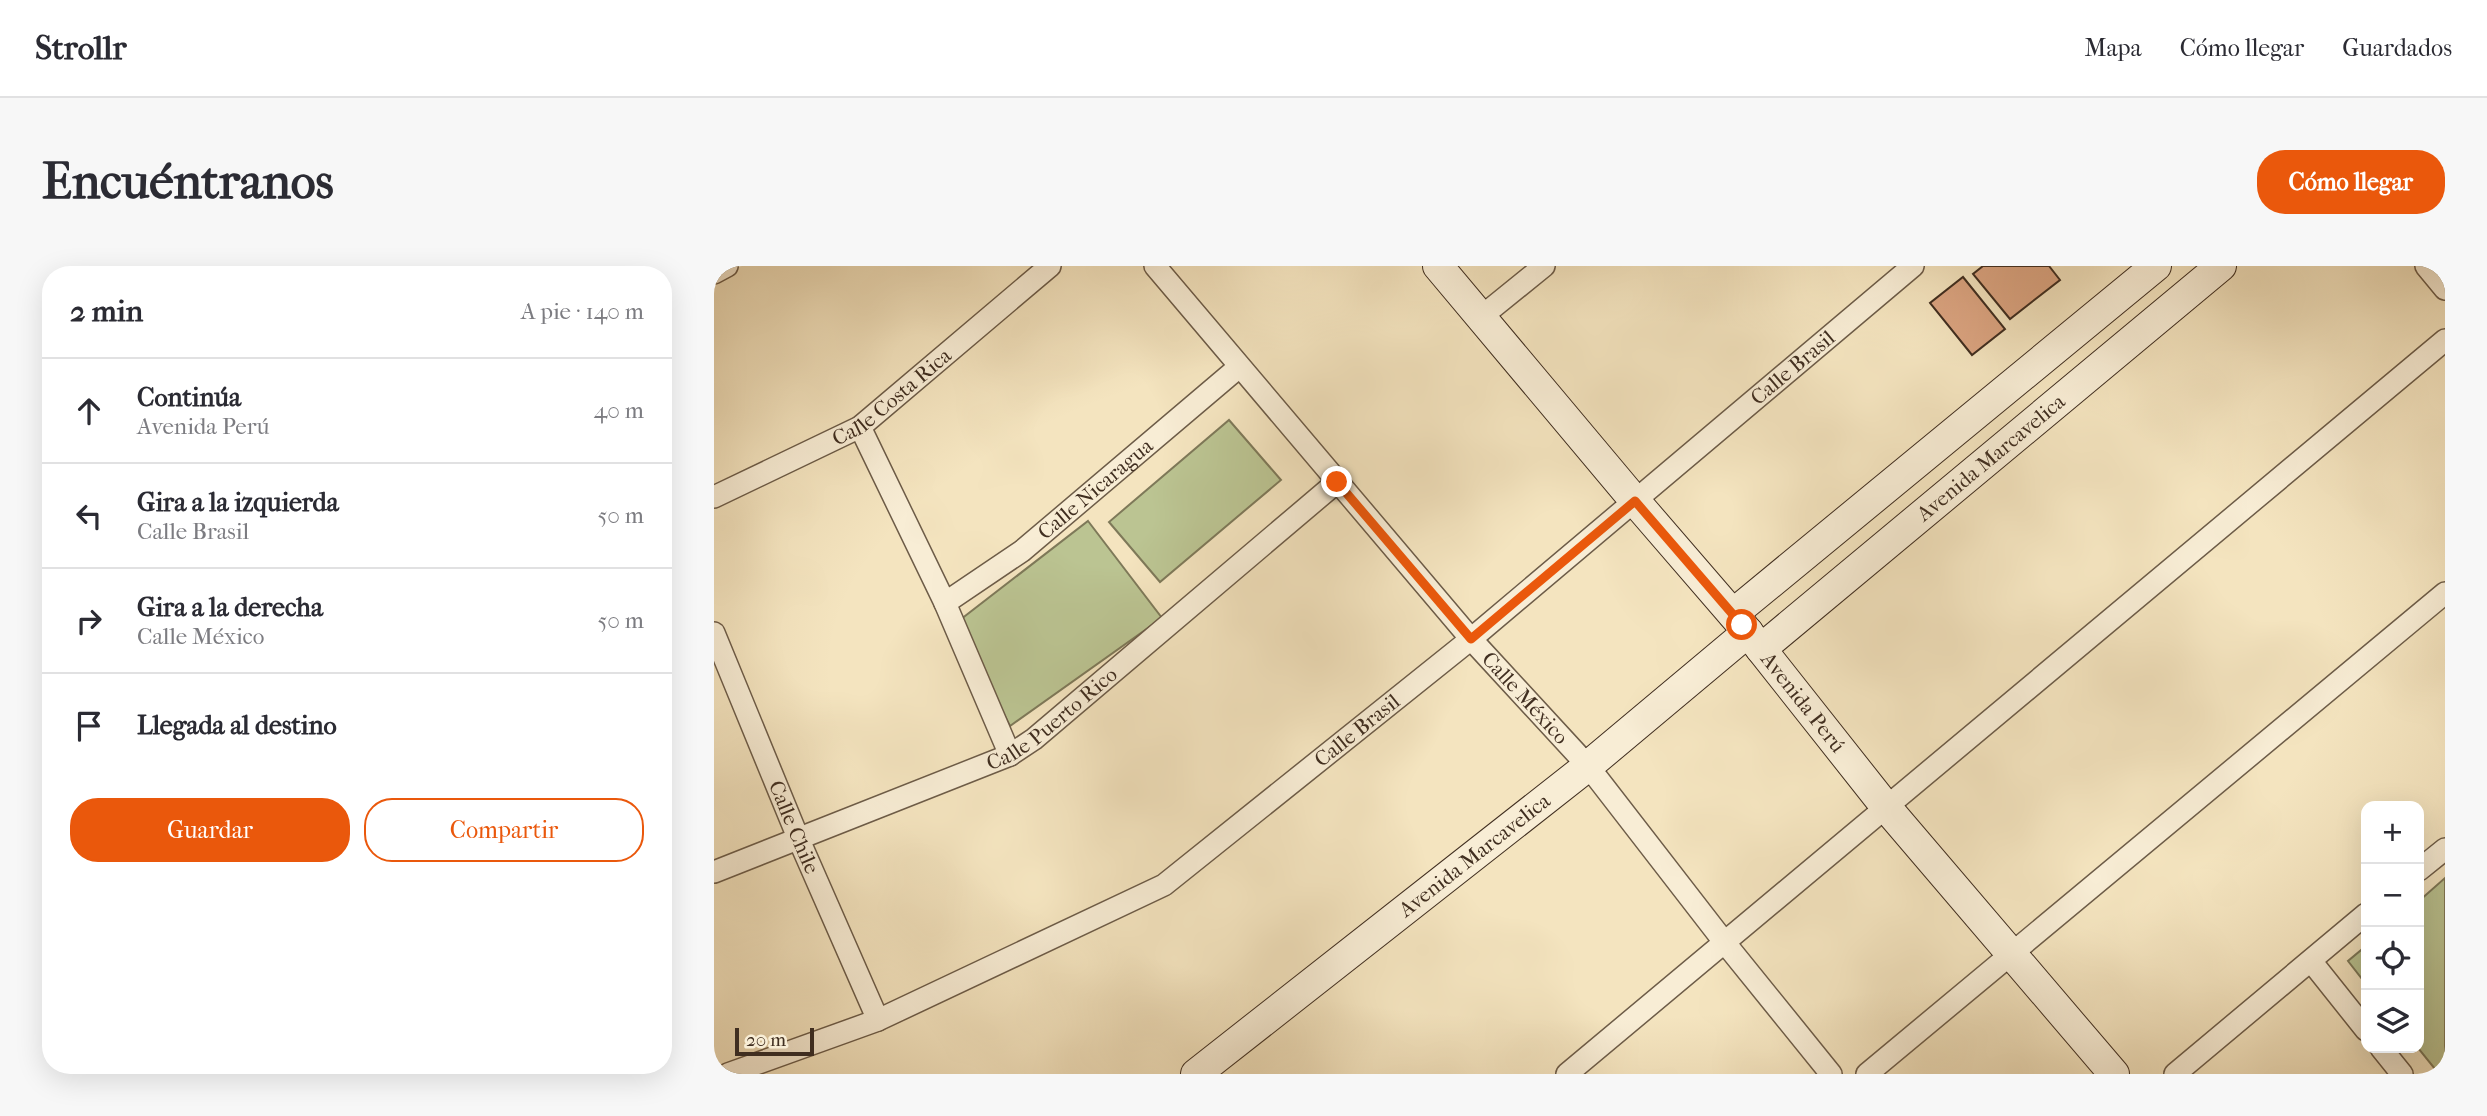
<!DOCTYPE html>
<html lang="es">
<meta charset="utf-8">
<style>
body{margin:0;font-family:"IM FELL French Canon",serif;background:#f7f7f7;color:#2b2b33}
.controls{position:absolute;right:21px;bottom:21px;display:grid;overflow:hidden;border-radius:14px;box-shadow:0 7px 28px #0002}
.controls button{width:63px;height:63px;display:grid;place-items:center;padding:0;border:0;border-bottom:2px solid #e1e1e2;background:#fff;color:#2b2b33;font:35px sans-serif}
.scale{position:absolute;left:21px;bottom:18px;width:79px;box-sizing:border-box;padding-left:7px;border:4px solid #402e20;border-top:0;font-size:19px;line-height:24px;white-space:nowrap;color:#402e20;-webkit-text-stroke:5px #f8edd5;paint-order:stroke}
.stop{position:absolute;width:21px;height:21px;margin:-16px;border:5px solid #ea580c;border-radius:50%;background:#fff}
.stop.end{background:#ea580c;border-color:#fff;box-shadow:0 2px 7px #0008}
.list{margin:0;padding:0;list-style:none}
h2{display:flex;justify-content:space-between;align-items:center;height:91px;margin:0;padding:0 28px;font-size:30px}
h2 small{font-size:23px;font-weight:400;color:#7c7c81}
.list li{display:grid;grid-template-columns:46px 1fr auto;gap:21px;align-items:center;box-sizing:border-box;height:105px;padding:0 28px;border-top:2px solid #e1e1e2}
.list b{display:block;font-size:26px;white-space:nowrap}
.list p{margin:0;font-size:23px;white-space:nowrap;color:#7c7c81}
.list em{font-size:23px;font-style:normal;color:#7c7c81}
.actions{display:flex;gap:14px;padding:21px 28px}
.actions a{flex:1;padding:16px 0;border:2px solid #ea580c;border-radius:28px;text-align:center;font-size:24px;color:#ea580c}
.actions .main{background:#ea580c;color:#fff}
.icon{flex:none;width:38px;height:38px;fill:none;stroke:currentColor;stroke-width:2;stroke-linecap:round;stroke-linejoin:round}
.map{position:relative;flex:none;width:1731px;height:808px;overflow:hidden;border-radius:28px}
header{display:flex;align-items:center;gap:42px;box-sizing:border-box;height:98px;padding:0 35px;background:#fff;border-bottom:2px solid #e1e1e2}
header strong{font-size:33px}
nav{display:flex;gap:38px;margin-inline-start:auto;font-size:24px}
.intro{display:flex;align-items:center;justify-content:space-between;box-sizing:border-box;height:168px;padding:0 42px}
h1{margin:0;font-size:49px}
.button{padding:18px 32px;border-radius:28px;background:#ea580c;color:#fff;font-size:24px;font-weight:700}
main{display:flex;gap:42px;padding:0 42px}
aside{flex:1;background:#fff;border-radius:28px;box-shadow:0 7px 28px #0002}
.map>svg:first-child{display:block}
</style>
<header>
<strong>Strollr</strong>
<nav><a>Mapa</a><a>Cómo llegar</a><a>Guardados</a></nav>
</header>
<div class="intro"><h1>Encuéntranos</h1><a class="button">Cómo llegar</a></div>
<main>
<aside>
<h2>2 min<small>A pie · 140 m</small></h2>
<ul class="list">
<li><svg class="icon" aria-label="ahead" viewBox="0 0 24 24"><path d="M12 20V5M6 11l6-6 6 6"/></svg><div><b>Continúa</b><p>Avenida Perú</p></div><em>40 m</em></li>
<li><svg class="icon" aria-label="left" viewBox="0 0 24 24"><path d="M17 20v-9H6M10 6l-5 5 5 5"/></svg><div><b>Gira a la izquierda</b><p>Calle Brasil</p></div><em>50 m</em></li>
<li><svg class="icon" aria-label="right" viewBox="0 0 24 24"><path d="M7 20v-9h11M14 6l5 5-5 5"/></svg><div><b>Gira a la derecha</b><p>Calle México</p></div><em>50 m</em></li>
<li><svg class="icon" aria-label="arrive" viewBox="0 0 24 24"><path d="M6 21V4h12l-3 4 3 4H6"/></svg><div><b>Llegada al destino</b></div></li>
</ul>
<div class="actions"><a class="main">Guardar</a><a>Compartir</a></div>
</aside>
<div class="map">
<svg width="1731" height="808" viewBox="0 0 1731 808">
<rect width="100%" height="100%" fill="#f4e4bf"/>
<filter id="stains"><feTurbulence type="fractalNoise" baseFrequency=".00286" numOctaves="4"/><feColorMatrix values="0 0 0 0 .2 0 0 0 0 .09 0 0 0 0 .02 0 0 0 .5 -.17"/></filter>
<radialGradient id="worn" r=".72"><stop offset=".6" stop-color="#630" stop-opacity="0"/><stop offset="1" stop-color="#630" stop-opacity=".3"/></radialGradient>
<!-- green -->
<path fill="#bbc492" stroke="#7e7959" stroke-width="2" d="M515 154 567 214 446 316 395 256Z
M374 255 448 352 296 460 242 357Z
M1731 612V808H1725L1704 782 1705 635Z
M1652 680V718L1634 695Z"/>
<!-- building -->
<path fill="#dba481" stroke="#402e20" stroke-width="2" d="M1269 0H1335L1346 14 1296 53 1259 8Z
M1249 11 1291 63 1258 89 1216 37Z"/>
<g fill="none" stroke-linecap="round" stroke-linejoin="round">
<!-- street casing -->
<g stroke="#6d5c48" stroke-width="24">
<g id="street">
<path id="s1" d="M441 0 757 373 874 500 1011 677 1117 808"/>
<path d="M1712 0 1731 23"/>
<path d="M0 7 13 0"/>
<path d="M767 51 830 0"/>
<path d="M146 161 231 337 296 489"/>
<path id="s2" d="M0 231 146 161 336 0"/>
<path id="s3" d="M231 337 308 285 525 101"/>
<path id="s4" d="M0 367 85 574 164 754"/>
<path d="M1705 604 1731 583"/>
<path id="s5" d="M0 606 296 489 320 473 623 216"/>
<path d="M1597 695 1652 764"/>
<path d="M1667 782 1688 808"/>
<path id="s6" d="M14 808 164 754 450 619 757 373 1199 0"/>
<path d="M853 808 1731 74"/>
<path d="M1153 808 1731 327"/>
<path d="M1461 808 1652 648"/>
</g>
</g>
<!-- secondary casing -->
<g stroke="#402e20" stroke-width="32">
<g id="secondary">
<path id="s7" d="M724 0 921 235 1028 359 1172 541 1400 808"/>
<path d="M1019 348 1442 0"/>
<path id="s8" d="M1047 383 1507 0"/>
<path id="s9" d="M482 808 874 500 1034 366"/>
</g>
</g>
<!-- street -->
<use href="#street" stroke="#f8edd5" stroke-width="21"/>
<!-- secondary -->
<use href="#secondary" stroke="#f8edd5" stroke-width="30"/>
</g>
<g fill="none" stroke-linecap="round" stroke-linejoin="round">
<!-- route -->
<path stroke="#ea580c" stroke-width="9" d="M623 216 757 373 921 235 1028 359"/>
</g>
<g text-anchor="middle" stroke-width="5" stroke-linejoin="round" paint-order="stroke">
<!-- street labels -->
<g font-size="21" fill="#402e20" stroke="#f8edd5">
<text dy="7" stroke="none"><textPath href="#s6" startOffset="1290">Calle Brasil</textPath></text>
<text dy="7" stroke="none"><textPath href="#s2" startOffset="205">Calle Costa Rica</textPath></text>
<text dy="7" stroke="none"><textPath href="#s8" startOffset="299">Avenida Marcavelica</textPath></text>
<text dy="7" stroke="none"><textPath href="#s3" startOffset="189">Calle Nicaragua</textPath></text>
<text dy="7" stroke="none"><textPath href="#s1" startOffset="569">Calle México</textPath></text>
<text dy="7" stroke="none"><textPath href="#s7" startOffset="569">Avenida Perú</textPath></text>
<text dy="7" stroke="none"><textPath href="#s5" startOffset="373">Calle Puerto Rico</textPath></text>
<text dy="7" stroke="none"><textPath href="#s6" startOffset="723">Calle Brasil</textPath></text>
<text dy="7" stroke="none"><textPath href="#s4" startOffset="210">Calle Chile</textPath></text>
<text dy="7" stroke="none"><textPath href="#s9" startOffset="354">Avenida Marcavelica</textPath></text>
</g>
</g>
<rect width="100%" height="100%" filter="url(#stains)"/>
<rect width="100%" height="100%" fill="url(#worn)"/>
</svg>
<div class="controls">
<button>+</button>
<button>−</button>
<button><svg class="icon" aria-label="locate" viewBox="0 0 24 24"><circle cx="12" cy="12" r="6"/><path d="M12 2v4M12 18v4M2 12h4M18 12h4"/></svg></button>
<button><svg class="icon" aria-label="layers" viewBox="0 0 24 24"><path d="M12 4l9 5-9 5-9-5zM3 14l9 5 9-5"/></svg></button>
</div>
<div class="scale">20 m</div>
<div class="stop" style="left:1028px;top:359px"></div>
<div class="stop end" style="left:623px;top:216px"></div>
</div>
</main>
